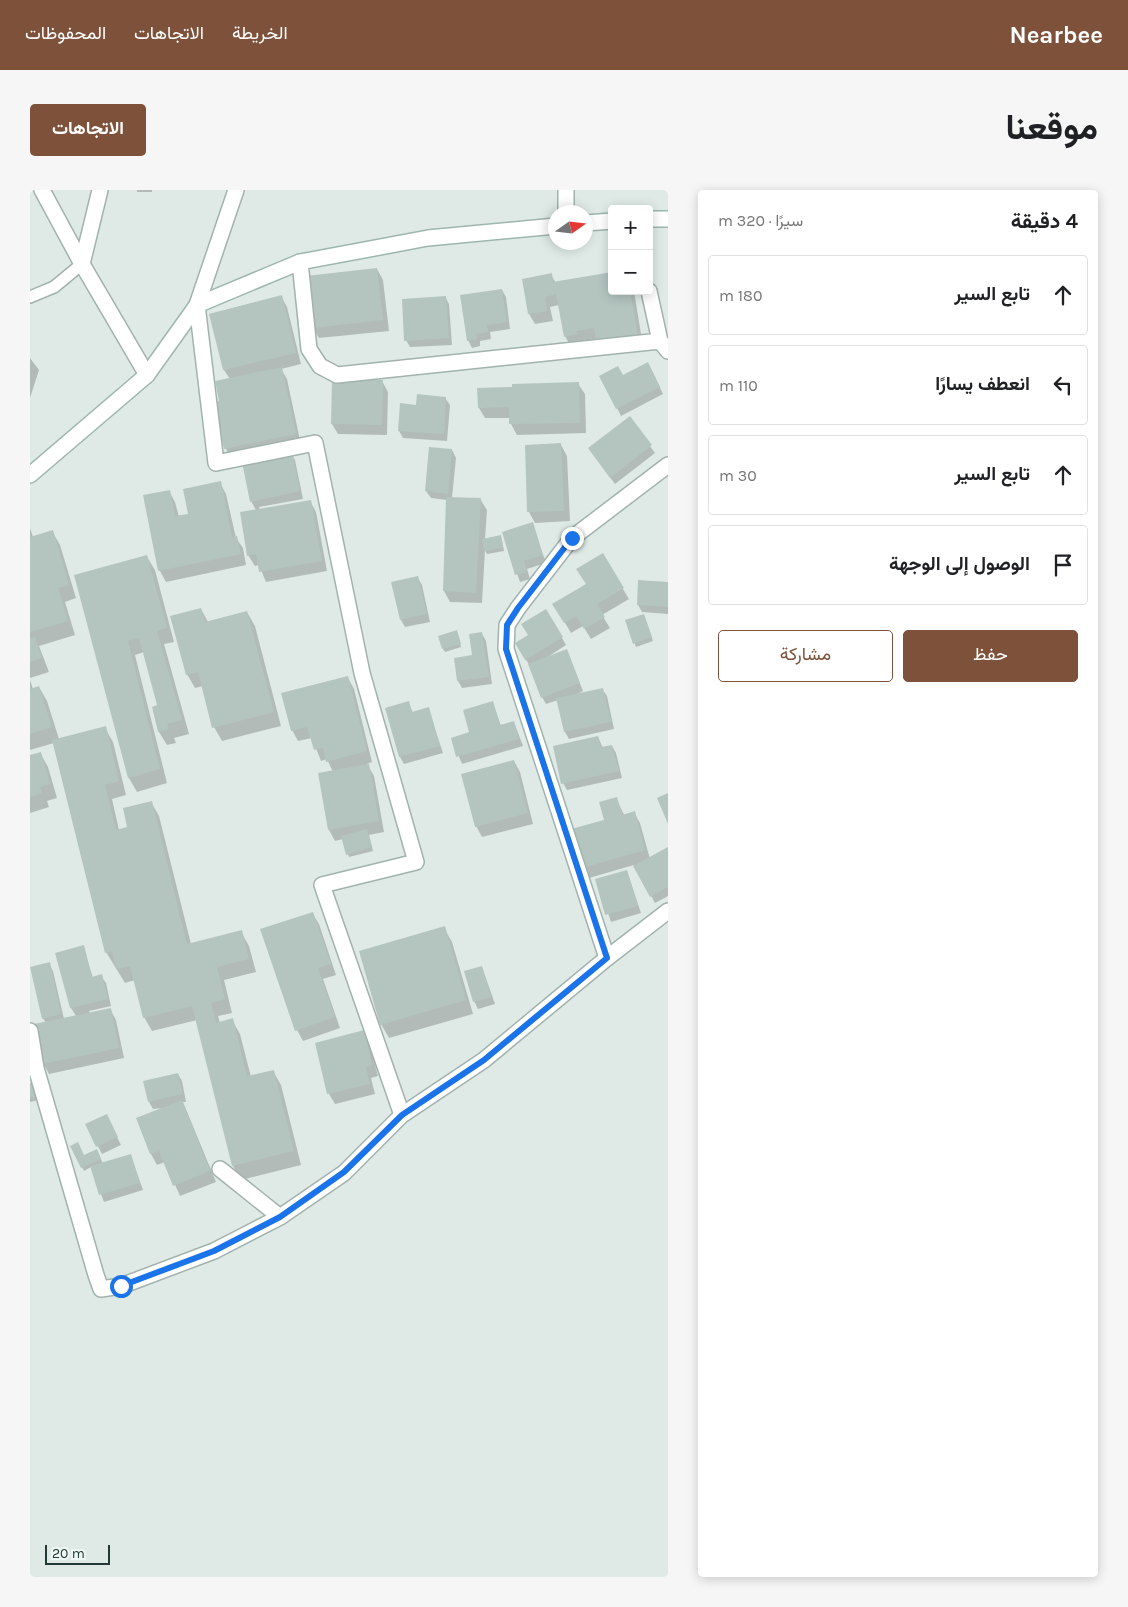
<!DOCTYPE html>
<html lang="ar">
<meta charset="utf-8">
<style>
body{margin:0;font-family:Karla,Vazirmatn,sans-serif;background:#f6f6f6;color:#202124;direction:rtl}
.controls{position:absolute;right:15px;top:15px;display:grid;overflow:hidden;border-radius:5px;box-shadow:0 2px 12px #0003}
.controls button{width:45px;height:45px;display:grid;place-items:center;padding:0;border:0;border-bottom:1px solid #e0e0e0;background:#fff;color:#202124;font:25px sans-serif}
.compass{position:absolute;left:518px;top:15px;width:45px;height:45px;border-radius:50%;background:#fff;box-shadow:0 2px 12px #0003;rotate:76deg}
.scale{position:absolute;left:15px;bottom:12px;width:65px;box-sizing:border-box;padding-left:5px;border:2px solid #203a36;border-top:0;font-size:14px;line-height:18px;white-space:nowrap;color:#203a36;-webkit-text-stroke:4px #eff7f4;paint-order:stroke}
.stop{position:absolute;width:15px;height:15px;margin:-11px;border:4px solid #1a73e8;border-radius:50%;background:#fff}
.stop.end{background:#1a73e8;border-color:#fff;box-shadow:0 1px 5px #0008}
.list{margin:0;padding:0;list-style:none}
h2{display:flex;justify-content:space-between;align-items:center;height:65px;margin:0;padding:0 20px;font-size:21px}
h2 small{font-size:16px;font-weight:400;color:#757577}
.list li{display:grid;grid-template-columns:32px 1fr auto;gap:15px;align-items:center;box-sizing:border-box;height:80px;margin:0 10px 10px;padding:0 10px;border:1px solid #e0e0e0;border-radius:5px}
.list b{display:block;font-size:19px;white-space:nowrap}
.list em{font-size:16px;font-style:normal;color:#757577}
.actions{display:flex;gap:10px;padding:15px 20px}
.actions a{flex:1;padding:11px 0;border:1px solid #7e513a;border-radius:5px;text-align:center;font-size:18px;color:#7e513a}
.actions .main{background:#7e513a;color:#fff}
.icon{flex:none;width:28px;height:28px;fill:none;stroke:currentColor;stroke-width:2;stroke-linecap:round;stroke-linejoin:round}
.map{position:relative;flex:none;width:638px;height:1387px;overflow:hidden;direction:ltr;border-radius:5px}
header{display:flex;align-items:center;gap:30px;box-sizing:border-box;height:70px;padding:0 25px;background:#7e513a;color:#fff}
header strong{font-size:24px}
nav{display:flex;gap:28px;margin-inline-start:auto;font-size:18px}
.intro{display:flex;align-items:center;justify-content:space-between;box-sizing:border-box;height:120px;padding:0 30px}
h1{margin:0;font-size:35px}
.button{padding:12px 22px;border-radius:5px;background:#7e513a;color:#fff;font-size:18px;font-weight:700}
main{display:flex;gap:30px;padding:0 30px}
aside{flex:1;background:#fff;border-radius:5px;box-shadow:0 2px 12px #0003}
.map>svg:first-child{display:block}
</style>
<header>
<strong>Nearbee</strong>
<nav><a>الخريطة</a><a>الاتجاهات</a><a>المحفوظات</a></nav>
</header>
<div class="intro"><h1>موقعنا</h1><a class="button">الاتجاهات</a></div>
<main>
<aside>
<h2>4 دقيقة<small>سيرًا · 320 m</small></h2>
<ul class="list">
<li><svg class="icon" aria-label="ahead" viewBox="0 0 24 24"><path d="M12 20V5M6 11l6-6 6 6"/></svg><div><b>تابع السير</b></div><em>180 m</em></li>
<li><svg class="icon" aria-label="left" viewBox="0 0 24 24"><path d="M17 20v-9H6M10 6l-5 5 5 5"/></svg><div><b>انعطف يسارًا</b></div><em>110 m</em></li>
<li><svg class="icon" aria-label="ahead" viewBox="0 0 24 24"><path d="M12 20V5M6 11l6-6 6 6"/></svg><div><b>تابع السير</b></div><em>30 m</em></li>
<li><svg class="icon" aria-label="arrive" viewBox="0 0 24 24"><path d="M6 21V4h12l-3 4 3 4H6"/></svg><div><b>الوصول إلى الوجهة</b></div></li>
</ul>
<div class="actions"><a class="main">حفظ</a><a>مشاركة</a></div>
</aside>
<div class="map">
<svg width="638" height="1387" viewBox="0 0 638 1387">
<rect width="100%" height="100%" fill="#dfeae6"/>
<!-- shadow -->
<path fill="#0003" d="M107 0H122V2H107Z
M347 79 353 90 359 141 289 148 283 138Z
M521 85 526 93 582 101H604L613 156 567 149 552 151V155L541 157 535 146 529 115 520 117 523 131 505 134 499 124Z
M472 100 476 107 480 139 460 142 461 149 450 151V156L442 158 438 150Z
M251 106 257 117 271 174 251 179 257 189 271 255 202 270 196 259 186 213 191 212 200 189 194 180 180 124Z
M415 107 419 114 422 155 380 157 376 150Z
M0 168 9 180 0 208Z
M622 181 633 204 591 226 571 186H593Z
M352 191 358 202 357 245 308 244 302 234Z
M548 194 555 204 556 243 487 245 481 234 480 228H455L449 218Z
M415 208 420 215 417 251 373 248 369 241 387 216Z
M599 228 625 263 585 294 559 259Z
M531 255 537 266 540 331 505 333 499 322Z
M422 260 426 268 422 308 450 309 457 320 455 349 470 347 472 350 474 361 457 364 455 360 452 413 420 412 414 401 417 310 401 308 396 301Z
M261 263 265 270 273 309 229 317 230 320 280 311 286 322 297 381 236 392 229 375 225 376 218 365 226 320 221 311Z
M190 293 196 304 206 348 213 358 216 375 136 392 130 381 114 306 139 301 145 312 149 327 160 325Z
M502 334 516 373 497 379 500 389 490 392 473 343Z
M0 338 3 347 22 341 30 355 46 408 35 412 45 445 9 456 19 482 0 488Z
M572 365 599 409 572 425 580 438 561 449 553 436 541 443 524 414 557 394Z
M117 367 125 380 144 452 134 454 159 544 144 548 146 553 137 555 129 542V516L114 462 105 465 137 593 107 602 99 588 45 386Z
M388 388 392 395 400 432 375 437 371 430Z
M638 393V424L612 422 608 415Z
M171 419 178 432 217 422 225 436 251 536 192 551 184 537 173 496 165 498 157 484Z
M516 420 536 455 516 468 537 461 553 501 545 505 572 499 577 506 584 539 539 549 535 542 528 510 516 514 512 507 500 476 486 454 499 446Z
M614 425 623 451 606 457 597 431Z
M452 444 456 451 462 494 432 498 428 491 444 467Z
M428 445 431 457 415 462 413 459Z
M318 488 324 499 342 572 337 574 344 586 354 642 339 645 343 661 319 667 313 649 305 651 299 640 289 584 303 582 297 569 291 571 282 548 268 551 262 540Z
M0 490 3 499 9 497 17 511 29 549 75 538 83 552 96 605 82 609 89 640 98 638 121 612 129 626 161 754 211 742 219 756 226 782 194 790 202 823 188 826 190 833 202 830 210 844 221 887 243 881 251 895 271 975 211 990 203 976 167 830 122 841 114 827 105 790 95 793 76 762 24 553 0 560Z
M378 512 383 523 398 518 413 563 374 574 370 567 357 518Z
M463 513 471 536 484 532 493 556 432 574 422 549 441 543Z
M568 547 573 558 582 556 586 563 592 588 537 600 533 593Z
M10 563 18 577 27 608 17 611 19 617 0 623V566Z
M484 571 490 582 503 634 452 647 446 636Z
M586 608 594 625 604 623 610 633 620 669 638 659V706L625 713 604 675 559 688 553 677Z
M597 681 611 723 581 732 567 690Z
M282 723 289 734 306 785 293 789 310 838 273 851 267 840Z
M414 738 422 752 443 824 359 848 351 834Z
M53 757 63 788 71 786 76 793 81 816 59 821 60 823 80 819 86 830 94 868 19 884 13 873 16 833 13 828 19 774 23 781 34 829 46 826 41 818Z
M452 777 465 814 448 819 444 811Z
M333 842 339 852 348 886 341 888 345 904 305 914 299 904 286 853Z
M148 884 152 891 156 912H153L186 992 150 1006 135 972 127 975 121 964 107 929 135 918 123 919 119 912Z
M0 895 12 909 0 912Z
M80 933 91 955 72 964 57 935Z
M69 964 73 974 101 966 113 1000 74 1012 61 977 54 981 52 977 54 967Z"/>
<!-- building -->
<path fill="#b4c5c0" d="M347 78 353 130 282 138 276 86Z
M582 82V101H600L608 146 566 153 564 138 546 141 547 144 534 147 526 104 515 107 517 121 498 124 492 89 522 83 523 92Z
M472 99 477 132 457 135 458 142 446 144 447 149 437 151 430 105Z
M252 105 266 163 193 180 179 124Z
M416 106 419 148 374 151 372 109Z
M618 172 630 197 586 219 569 186 588 176 593 185Z
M252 177 266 244 194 259 184 212 189 211 185 191Z
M302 189 353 190 352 235 301 234Z
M549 192 550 233 479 234V217L448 218 447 198 482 197V194Z
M387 204 416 207 414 244 368 241 370 213 386 215Z
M600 226 622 255 580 288 558 258Z
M531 253 534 321 497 322 495 255Z
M399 257 422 259 418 304 395 301Z
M262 262 270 301 220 312 212 272Z
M191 291 202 347 207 346 211 364 128 381 113 305 140 300 145 326 158 324 153 299Z
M416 307 451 308 446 403 413 401Z
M281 310 292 371 229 382 226 364 217 366 210 322Z
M503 332 513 365 494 371 497 382 485 385 472 342Z
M23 340 39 395 28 398 38 431 0 442V347Z
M471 345 473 358 454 361 452 349Z
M573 363 594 398 567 414 575 427 554 439 546 426 534 433 522 414 556 394 546 379Z
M117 365 137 438 127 441 152 530 137 534 139 539 128 542 122 517 127 515 109 448 98 451 130 579 98 588 44 385Z
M388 386 397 424 370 430 361 392Z
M608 390 638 392V417L607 415Z
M171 418 175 432 217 421 244 522 182 538 168 482 156 485 140 426Z
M516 419 533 447 495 470 485 453 498 445 491 434Z
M614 424 622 447 603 454 595 430Z
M427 440 431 454 412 459 408 446Z
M452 442 459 487 427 491 424 468 442 465 439 444Z
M5 447 12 468 0 472V448Z
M537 459 550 493 511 508 498 474Z
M318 486 337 561 296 572 293 558 284 560 277 537 261 541 251 503Z
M9 496 22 537 0 544V499Z
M573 498 581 532 534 542 526 508Z
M379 511 382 522 399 517 410 556 369 567 355 518Z
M463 511 470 535 484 531 489 549 426 567 421 548 439 542 433 520Z
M76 536 89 591 75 595 86 640 97 637 93 618 122 611 157 754 212 740 219 769 187 777 195 809 181 813 186 833 203 828 217 886 244 880 264 961 202 976 162 816 113 828 100 776 86 779 82 761 75 763 22 550Z
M568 546 571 557 582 555 589 581 531 594 523 556Z
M11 562 20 594 10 597 12 603 0 607V565Z
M484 570 498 623 445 637 431 584Z
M339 574 349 631 298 640 288 583Z
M638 603V634L627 608Z
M587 607 592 625 605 621 615 660 552 678 541 639 574 630 569 612Z
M337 639 342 657 316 665 311 646Z
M638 657V697L620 707 603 676Z
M597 680 608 716 575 725 565 689Z
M283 722 301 774 288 778 305 827 265 841 230 739Z
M415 736 436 810 350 835 329 761Z
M54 755 62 787 72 784 78 809 40 818 25 763Z
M20 772 31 824 12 829 0 777Z
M452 776 461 807 443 812 434 781Z
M81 818 89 858 12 874 4 834Z
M334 840 342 875 336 877 340 894 297 904 285 853Z
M148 883 153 904 118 912 113 891Z
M8 892 12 906 0 908V893Z
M152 910 180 981 143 996 129 961 120 964 106 928Z
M77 924 88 947 66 957 55 934Z
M48 952 54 965 67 959 71 969 51 978 40 956Z
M101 964 110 993 69 1005 60 976Z"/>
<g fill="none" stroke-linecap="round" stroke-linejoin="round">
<!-- lane casing -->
<g stroke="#a2b2ae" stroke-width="14">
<path id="lane" d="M0 107 24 97 52 74"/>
</g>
<!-- street casing -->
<g stroke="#a2b2ae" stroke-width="18">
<path id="street" d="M12 0 52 74 117 185
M206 0 167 115 186 273 285 253 332 483 386 672 292 695 372 925
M536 0V22
M270 72 279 159 290 176 307 185 630 151
M52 74 70 0
M619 101 630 151 638 161
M577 768 476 459 477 435 488 418 542 348 638 275
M0 841 6 878 66 1085 71 1099 91 1096 184 1061 250 1027 314 983 372 925 454 870 577 768 638 721
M190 979 250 1027"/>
</g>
<!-- secondary casing -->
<g stroke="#9eb6b0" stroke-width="18">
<path id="secondary" d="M619 29H638
M556 33 582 31
M0 285 117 185 167 115 270 72 398 48 526 36"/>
</g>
<!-- lane -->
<use href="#lane" stroke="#fff" stroke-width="11"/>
<!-- street -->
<use href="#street" stroke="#fff" stroke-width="15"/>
<!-- secondary -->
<use href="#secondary" stroke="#fff" stroke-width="15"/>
</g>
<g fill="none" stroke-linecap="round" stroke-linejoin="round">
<!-- route -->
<path stroke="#1a73e8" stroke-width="6" d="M91 1096 184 1061 250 1027 314 982 372 925 454 870 577 768 476 459 477 435 488 418 542 348"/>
</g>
</svg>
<div class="controls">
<button>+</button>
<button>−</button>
</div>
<svg class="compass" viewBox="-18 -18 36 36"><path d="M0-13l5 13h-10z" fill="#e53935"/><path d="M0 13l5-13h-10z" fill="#757577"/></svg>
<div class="scale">20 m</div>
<div class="stop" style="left:91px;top:1096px"></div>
<div class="stop end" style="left:542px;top:348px"></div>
</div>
</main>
